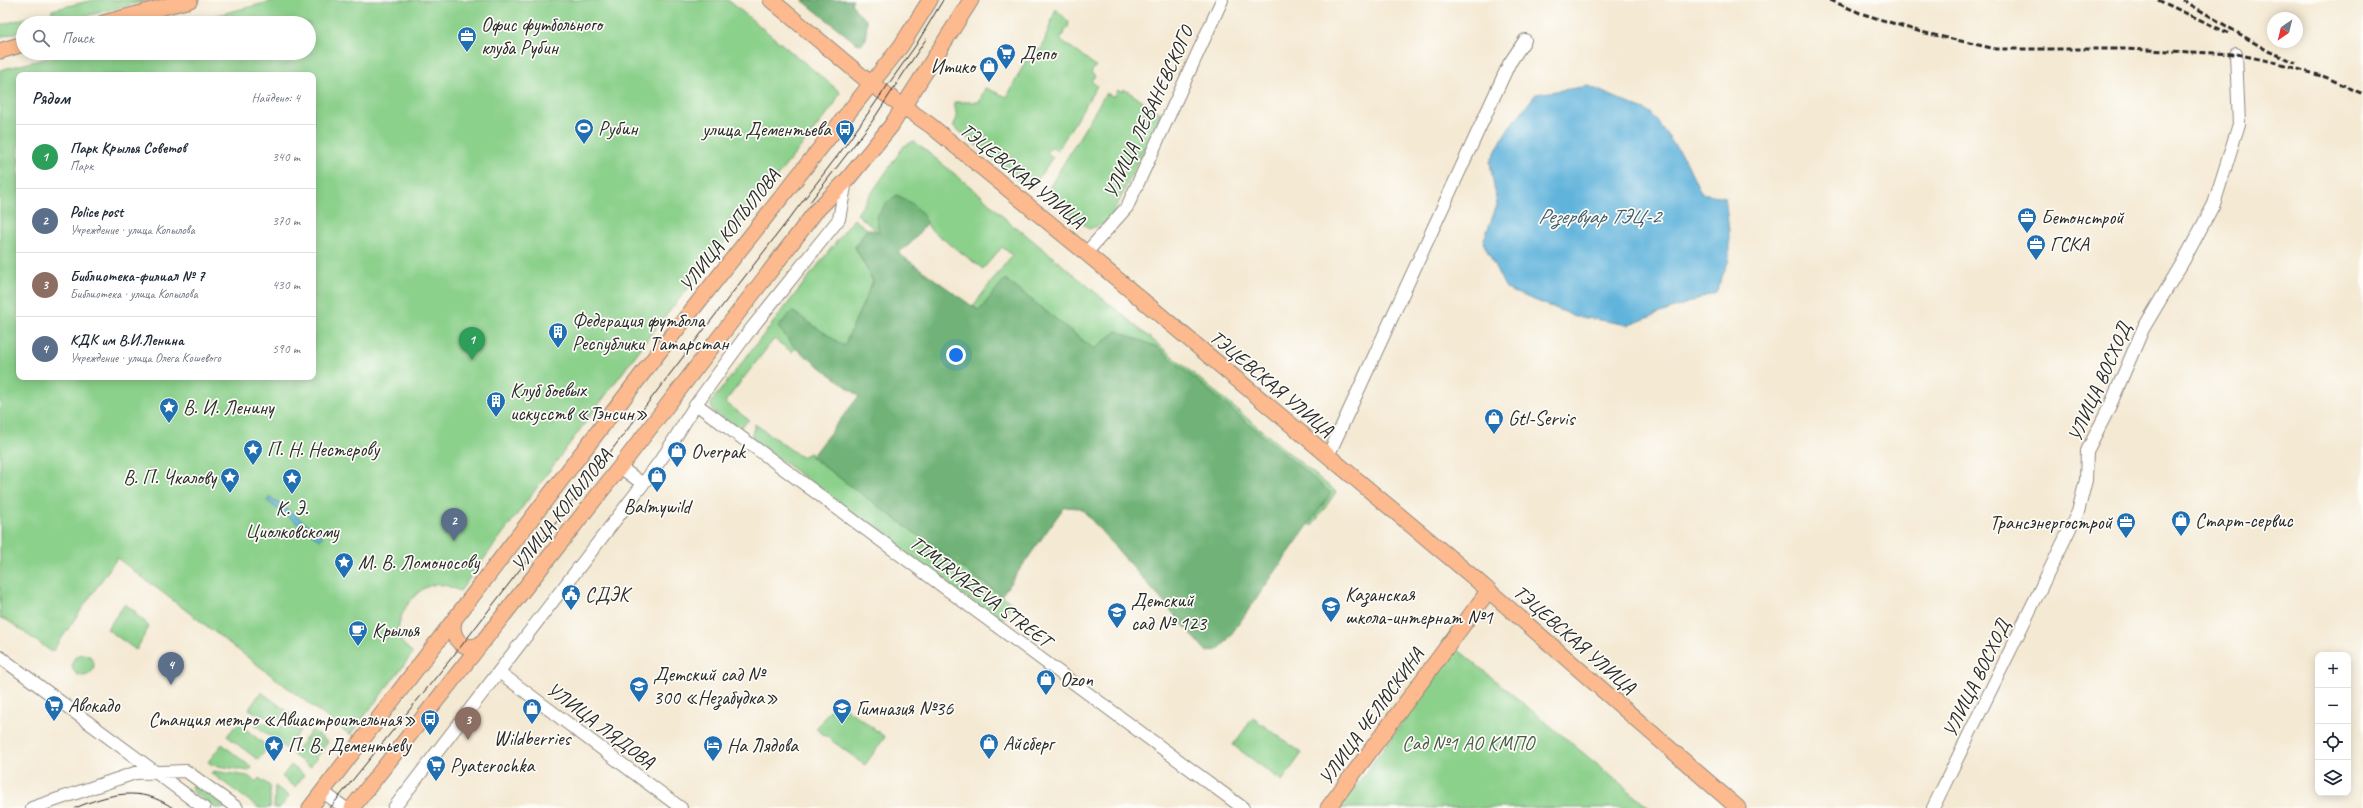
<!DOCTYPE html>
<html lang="ru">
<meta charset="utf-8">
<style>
body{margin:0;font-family:Caveat,sans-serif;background:#f6f6f7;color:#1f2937}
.controls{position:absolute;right:12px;bottom:12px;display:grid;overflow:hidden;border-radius:8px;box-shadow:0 2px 10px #0003}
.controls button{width:36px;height:36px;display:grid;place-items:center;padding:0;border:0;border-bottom:1px solid #e0e1e3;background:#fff;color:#1f2937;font:20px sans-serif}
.compass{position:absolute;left:2267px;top:12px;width:36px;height:36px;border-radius:50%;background:#fff;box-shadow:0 2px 10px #0003;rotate:215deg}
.you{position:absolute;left:956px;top:355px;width:14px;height:14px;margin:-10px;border:3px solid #fff;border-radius:50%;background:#1a73e8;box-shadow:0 0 0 6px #1a73e833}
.badge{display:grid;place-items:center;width:26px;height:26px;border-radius:50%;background:#1f6fb2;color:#fff;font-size:13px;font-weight:700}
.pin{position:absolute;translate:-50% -33px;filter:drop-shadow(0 1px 2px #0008)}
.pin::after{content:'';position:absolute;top:21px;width:14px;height:12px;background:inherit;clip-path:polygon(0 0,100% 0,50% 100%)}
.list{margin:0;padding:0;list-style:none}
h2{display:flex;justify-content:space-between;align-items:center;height:52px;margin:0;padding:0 16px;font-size:17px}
h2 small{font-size:13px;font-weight:400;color:#747a83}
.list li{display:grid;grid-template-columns:26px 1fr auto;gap:12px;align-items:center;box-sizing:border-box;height:64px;padding:0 16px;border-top:1px solid #e0e1e3}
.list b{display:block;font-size:15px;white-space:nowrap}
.list p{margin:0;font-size:13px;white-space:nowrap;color:#747a83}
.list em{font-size:13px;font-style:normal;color:#747a83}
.icon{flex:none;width:22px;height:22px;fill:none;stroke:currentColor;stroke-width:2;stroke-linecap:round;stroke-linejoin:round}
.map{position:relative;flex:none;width:2363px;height:808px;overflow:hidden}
.search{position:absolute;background:#fff;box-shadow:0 2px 10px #0003;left:16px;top:16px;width:300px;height:44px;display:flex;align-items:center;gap:10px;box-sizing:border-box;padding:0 14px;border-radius:22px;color:#747a83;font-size:15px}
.panel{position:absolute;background:#fff;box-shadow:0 2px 10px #0003;left:16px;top:72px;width:300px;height:308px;border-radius:8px}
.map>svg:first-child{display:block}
</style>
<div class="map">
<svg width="2363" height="808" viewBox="0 0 2363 808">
<rect width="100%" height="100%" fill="#fdfcf7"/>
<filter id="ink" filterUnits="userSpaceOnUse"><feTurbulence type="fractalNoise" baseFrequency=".025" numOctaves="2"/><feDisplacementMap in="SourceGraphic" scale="8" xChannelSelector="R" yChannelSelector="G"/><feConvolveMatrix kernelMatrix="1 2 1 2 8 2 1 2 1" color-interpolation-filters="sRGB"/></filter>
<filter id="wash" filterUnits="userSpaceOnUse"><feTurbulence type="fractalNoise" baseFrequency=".012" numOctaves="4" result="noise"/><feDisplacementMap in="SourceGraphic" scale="16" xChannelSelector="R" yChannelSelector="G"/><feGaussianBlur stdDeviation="0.9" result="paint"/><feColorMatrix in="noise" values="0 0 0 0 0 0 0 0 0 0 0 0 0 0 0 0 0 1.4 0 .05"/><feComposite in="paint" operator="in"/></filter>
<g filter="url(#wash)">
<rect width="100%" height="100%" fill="#f4e9d3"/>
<!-- green -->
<path fill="#8bd08b" stroke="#5b7e5b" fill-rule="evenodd" d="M93 0H149L66 21 52 13V10Z
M277 0H728L840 92 834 105 649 337 460 591C450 587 443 583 433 585 414 588 392 621 400 639 402 644 409 649 413 653L350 735 117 558 52 652 7 620 0 618V70L68 53H309V23H186ZM19 75H313V377H19Z
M1056 9 1069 22 1068 27 1060 39 1096 66 1091 72 1095 76 1091 81 1097 86 1057 151 1051 147 1047 153 1053 157 1032 188H1028L953 126 957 118 954 102H979L985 88 1007 97 1033 47 1041 50Z
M37 15 34 23H23V31L0 37V25Z
M1124 89 1161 113 1113 214 1103 224 1089 229 1051 198 1049 188 1104 96 1106 93 1114 97 1118 90 1123 91Z
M914 141 983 197 1013 226 1019 229 1336 492 1312 526 1100 351 1094 349 1006 280 979 311 973 306 1012 255 1002 247 983 269 930 229 927 223 879 233 857 214 904 146Z
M854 219 867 229 855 247 873 281 844 347 778 327 795 348 792 352 774 339 725 402 749 420 740 428 736 427 713 411 711 406 712 401Z
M755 424 801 457 810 453 811 457 1013 604 1005 617 999 620 993 617 751 438Z
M125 604 136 612 135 614 144 621 149 627 136 650 107 629Z
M1456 648 1650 808H1340Z
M72 665a11 11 0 1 1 22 0a11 11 0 1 1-22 0Z
M261 692 298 719 296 721 261 716 249 709Z
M836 701 885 737 865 765 816 729Z
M1253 718 1302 753 1282 781 1233 745Z
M258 722 301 730 287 749 255 725Z
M238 723 268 747 258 760 227 736Z
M312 730 328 742 310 767 293 755Z
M222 744 252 768 249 771 212 765 208 762Z
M291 765 304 775 295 787 282 777Z
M213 771 248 776 256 782 259 778 270 786V808H259L211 773Z
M195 785 226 808H215L192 791 191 786Z
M275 786 289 796 280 808H274Z"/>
<!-- forest -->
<path fill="#70b277" stroke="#4e6e51" d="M802 0H853L851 3 858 13 867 20 866 39 862 44 856 43Z
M897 195C911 202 921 208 927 223L910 244 898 253 979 311 1005 279 1094 349 1117 331 1157 347 1331 493 1225 643 1217 650 1207 652 1081 508 1064 507 1001 596 811 457 859 396 795 348 778 327 792 311 844 346 873 281 855 247 867 229 879 232 876 217 887 202Z"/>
<!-- water -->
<path fill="#60b3db" stroke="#466f83" d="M1589 86 1651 113 1686 161 1701 193 1725 197 1729 230V260L1716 292 1629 325 1575 316 1506 289 1483 242 1497 205 1490 162 1507 130 1536 94Z
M270 497 323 536 320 540 267 501Z"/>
</g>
<g filter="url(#ink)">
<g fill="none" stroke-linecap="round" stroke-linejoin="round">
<!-- minor casing -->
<g stroke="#908a7f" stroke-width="14">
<path id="minor" d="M1086 253 1127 207 1222 0
M696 404 1243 808
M1328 456 1509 64 1525 40
M620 467 643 484
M0 657 204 808
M499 672 681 808
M323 792 345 808
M32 808 135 773 186 771 237 808
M394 808 643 484 667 451 696 404 747 334 839 219 846 181
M1933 808 2078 512 2086 480 2087 451 2109 408 2143 329 2184 260 2214 204 2239 124 2236 54"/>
</g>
<!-- major casing -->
<g stroke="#908a7f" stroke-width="17">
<path id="major" d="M771 0 870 83 930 125 1086 253 1473 577 1738 808
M103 23 190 0
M0 51 23 44
M455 618C447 638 467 656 484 641
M310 808 662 348 901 46 930 0
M352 808 620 467 816 211 846 181 891 126 971 0
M1328 808 1489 590"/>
</g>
<!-- minor -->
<use href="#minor" stroke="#fff" stroke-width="12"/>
<!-- major -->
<use href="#major" stroke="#fcba8e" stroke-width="15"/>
<!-- tram -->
<path stroke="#2b2b2b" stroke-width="1" d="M810 202 871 123 926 39
M75 808C109 794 140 785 173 808
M330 808 462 645 845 146 916 45 943 0"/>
<!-- rail -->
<path stroke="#2b2b2b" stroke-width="3" stroke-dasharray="6 3" stroke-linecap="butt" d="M1830 0 1860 13 1921 32 1996 49H2124L2236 54 2278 63 2328 78
M2158 0 2228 33
M2183 0 2268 51 2296 63
M2323 76 2363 94"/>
</g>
</g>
<!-- icons -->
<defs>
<g id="office-pin" transform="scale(1)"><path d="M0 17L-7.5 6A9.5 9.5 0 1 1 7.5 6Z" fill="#1f6fb2" stroke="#fdfcf7"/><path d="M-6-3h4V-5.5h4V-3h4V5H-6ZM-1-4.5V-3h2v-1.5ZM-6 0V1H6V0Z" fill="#fff"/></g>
<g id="supermarket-pin" transform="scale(1)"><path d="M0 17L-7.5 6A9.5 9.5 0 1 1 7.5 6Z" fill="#1f6fb2" stroke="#fdfcf7"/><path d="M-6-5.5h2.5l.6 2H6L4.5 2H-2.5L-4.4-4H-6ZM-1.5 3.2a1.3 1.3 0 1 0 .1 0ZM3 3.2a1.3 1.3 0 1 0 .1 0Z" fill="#fff"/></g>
<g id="shop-pin" transform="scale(1)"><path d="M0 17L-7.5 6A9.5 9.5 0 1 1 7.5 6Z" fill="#1f6fb2" stroke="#fdfcf7"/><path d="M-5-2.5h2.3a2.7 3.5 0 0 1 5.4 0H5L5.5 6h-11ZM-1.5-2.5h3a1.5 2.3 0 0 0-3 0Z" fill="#fff"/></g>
<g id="stadium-pin" transform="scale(1)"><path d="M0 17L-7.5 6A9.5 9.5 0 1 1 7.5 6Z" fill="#1f6fb2" stroke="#fdfcf7"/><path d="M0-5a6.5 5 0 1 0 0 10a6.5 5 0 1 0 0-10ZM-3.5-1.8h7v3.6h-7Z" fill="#fff"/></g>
<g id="bus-pin" transform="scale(1)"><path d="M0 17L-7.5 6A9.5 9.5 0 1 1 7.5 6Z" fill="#1f6fb2" stroke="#fdfcf7"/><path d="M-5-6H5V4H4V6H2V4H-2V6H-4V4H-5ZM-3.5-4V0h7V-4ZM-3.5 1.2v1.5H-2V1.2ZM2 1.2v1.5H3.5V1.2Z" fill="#fff"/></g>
<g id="building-pin" transform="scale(1)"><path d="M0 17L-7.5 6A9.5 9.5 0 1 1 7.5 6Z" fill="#1f6fb2" stroke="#fdfcf7"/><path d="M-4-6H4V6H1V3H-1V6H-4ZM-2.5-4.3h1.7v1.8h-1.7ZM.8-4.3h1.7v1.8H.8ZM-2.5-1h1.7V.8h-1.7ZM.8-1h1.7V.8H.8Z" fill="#fff"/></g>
<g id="sight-pin" transform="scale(1)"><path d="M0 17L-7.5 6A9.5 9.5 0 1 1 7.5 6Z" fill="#1f6fb2" stroke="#fdfcf7"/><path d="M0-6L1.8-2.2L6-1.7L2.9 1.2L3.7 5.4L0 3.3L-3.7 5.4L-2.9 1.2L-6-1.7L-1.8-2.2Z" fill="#fff"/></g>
<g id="civic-pin" transform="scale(1)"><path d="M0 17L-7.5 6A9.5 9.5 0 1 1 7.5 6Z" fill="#1f6fb2" stroke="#fdfcf7"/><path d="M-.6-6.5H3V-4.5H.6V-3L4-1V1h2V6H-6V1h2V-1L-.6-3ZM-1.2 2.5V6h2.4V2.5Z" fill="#fff"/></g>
<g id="school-pin" transform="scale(1)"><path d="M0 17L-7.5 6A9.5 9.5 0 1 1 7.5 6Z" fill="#1f6fb2" stroke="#fdfcf7"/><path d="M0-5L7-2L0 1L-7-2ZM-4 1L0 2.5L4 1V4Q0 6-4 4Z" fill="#fff"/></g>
<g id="cafe-pin" transform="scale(1)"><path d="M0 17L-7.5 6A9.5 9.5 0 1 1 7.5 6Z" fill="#1f6fb2" stroke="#fdfcf7"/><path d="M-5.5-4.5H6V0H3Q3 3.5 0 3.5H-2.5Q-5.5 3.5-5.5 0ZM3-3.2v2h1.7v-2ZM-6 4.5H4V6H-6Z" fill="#fff"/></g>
<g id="hotel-pin" transform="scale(1)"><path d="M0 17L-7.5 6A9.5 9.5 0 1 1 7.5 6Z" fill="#1f6fb2" stroke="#fdfcf7"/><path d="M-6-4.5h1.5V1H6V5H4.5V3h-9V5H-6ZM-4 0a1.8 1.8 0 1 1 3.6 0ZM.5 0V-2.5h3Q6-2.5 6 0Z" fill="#fff"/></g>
</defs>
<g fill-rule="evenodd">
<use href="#office-pin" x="467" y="36"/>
<use href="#supermarket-pin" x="1006" y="53"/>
<use href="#shop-pin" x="989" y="66"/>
<use href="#stadium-pin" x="584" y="128"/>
<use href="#bus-pin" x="845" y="129"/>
<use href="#office-pin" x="2027" y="217"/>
<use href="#office-pin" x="2036" y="244"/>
<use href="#building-pin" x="558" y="332"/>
<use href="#building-pin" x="496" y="401"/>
<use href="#sight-pin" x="169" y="407"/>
<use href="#shop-pin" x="1494" y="418"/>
<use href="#sight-pin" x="253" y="449"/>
<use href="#shop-pin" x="677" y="451"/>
<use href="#shop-pin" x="657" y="476"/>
<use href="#sight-pin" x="230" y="477"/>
<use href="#sight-pin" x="292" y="478"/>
<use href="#shop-pin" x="2181" y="520"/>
<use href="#office-pin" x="2126" y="522"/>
<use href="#sight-pin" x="344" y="562"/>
<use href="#civic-pin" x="571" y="594"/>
<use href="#school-pin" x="1331" y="606"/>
<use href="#school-pin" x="1117" y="612"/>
<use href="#cafe-pin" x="358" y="630"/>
<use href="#shop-pin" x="1046" y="679"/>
<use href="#school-pin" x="639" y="686"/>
<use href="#supermarket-pin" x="54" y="705"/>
<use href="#shop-pin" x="532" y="708"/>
<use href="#school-pin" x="842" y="708"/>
<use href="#bus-pin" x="430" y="719"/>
<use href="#shop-pin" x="989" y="743"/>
<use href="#sight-pin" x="274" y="745"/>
<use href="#hotel-pin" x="713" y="745"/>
<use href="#supermarket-pin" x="436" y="765"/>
</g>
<g text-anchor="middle" stroke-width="3.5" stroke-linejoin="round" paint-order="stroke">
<!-- poi labels -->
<g font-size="20" fill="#2b2b2b" stroke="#fdfcf7" text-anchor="start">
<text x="481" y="31">Офис футбольного<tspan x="481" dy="23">клуба Рубин</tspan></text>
<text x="1020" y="60">Депо</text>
<text x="975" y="73" text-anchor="end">Итико</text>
<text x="598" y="135">Рубин</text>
<text x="831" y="136" text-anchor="end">улица Дементьева</text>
<text x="2041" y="224">Бетонстрой</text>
<text x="2050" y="251">ГСКА</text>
<text x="572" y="327">Федерация футбола<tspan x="572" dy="23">Республики Татарстан</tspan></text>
<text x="510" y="397">Клуб боевых<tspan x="510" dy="23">искусств «Тэнсин»</tspan></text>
<text x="183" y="414">В. И. Ленину</text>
<text x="1508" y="425">Gtl-Servis</text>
<text x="267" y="456">П. Н. Нестерову</text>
<text x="691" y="458">Overpak</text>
<text x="216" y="484" text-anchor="end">В. П. Чкалову</text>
<text x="657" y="513" text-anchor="middle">Balmywild</text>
<text x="292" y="515" text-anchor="middle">К. Э.<tspan x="292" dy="23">Циолковскому</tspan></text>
<text x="2195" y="527">Старт-сервис</text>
<text x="2112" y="529" text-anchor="end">Трансэнергострой</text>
<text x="358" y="569">М. В. Ломоносову</text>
<text x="585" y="601">СДЭК</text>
<text x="1345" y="601">Казанская<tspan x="1345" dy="23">школа-интернат №1</tspan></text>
<text x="1131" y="607">Детский<tspan x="1131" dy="23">сад № 123</tspan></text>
<text x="372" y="637">Крылья</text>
<text x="653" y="681">Детский сад №<tspan x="653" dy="23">300 «Незабудка»</tspan></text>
<text x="1060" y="686">Ozon</text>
<text x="68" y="712">Авокадо</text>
<text x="856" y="715">Гимназия №36</text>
<text x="416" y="726" text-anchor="end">Станция метро «Авиастроительная»</text>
<text x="532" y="745" text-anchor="middle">Wildberries</text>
<text x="1003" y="750">Айсберг</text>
<text x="288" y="752">П. В. Дементьеву</text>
<text x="727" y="752">На Лядова</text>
<text x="450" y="772">Pyaterochka</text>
</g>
<!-- street labels -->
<g font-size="20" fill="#2b2b2b" stroke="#fdfcf7">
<text transform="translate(1148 112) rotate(-65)" y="7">УЛИЦА ЛЕВАНЕВСКОГО</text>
<text transform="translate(1023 175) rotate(39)" y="7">ТЭЦЕВСКАЯ УЛИЦА</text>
<text transform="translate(729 230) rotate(-52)" y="7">УЛИЦА КОПЫЛОВА</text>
<text transform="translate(2099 382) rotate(-66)" y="7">УЛИЦА ВОСХОД</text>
<text transform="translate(1272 383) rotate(40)" y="7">ТЭЦЕВСКАЯ УЛИЦА</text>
<text transform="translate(561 510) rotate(-52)" y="7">УЛИЦА КОПЫЛОВА</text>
<text transform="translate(981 591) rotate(37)" y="7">TIMIRYAZEVA STREET</text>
<text transform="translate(1575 639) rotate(41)" y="7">ТЭЦЕВСКАЯ УЛИЦА</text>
<text transform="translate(1976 678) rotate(-64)" y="7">УЛИЦА ВОСХОД</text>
<text transform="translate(1371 716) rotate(-54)" y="7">УЛИЦА ЧЕЛЮСКИНА</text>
<text transform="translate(601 725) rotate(37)" y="7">УЛИЦА ЛЯДОВА</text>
</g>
<!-- park labels -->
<g font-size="20" fill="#485d48" stroke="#fdfcf7">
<text x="1468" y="750">Сад №1 АО КМПО</text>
</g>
<!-- water labels -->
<g font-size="21" font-style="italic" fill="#3e5b69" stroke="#fdfcf7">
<text x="1599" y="223">Резервуар ТЭЦ-2</text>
</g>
</g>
</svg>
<div class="controls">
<button>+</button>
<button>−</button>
<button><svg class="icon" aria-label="locate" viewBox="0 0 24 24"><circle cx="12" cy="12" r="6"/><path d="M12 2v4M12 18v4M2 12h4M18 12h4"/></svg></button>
<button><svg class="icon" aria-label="layers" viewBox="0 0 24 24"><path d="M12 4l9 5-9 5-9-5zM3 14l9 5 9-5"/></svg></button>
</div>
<svg class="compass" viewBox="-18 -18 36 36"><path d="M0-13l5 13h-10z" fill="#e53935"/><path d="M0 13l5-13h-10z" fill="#747a83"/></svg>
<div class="you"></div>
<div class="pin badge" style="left:472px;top:360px;background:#2e9e5b">1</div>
<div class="pin badge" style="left:454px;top:541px;background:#5c6f8a">2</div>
<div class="pin badge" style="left:468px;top:740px;background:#8d6e63">3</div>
<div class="pin badge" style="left:171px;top:685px;background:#5c6f8a">4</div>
<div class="search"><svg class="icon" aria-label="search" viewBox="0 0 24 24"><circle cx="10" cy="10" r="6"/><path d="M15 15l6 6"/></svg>Поиск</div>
<section class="panel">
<h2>Рядом<small>Найдено: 4</small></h2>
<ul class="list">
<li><span class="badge" style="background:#2e9e5b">1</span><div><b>Парк Крылья Советов</b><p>Парк</p></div><em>340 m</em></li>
<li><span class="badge" style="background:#5c6f8a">2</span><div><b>Police post</b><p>Учреждение · улица Копылова</p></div><em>370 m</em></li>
<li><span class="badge" style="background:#8d6e63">3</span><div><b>Библиотека-филиал № 7</b><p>Библиотека · улица Копылова</p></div><em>430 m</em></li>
<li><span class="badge" style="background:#5c6f8a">4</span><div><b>КДК им В.И.Ленина</b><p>Учреждение · улица Олега Кошевого</p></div><em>590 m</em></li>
</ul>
</section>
</div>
